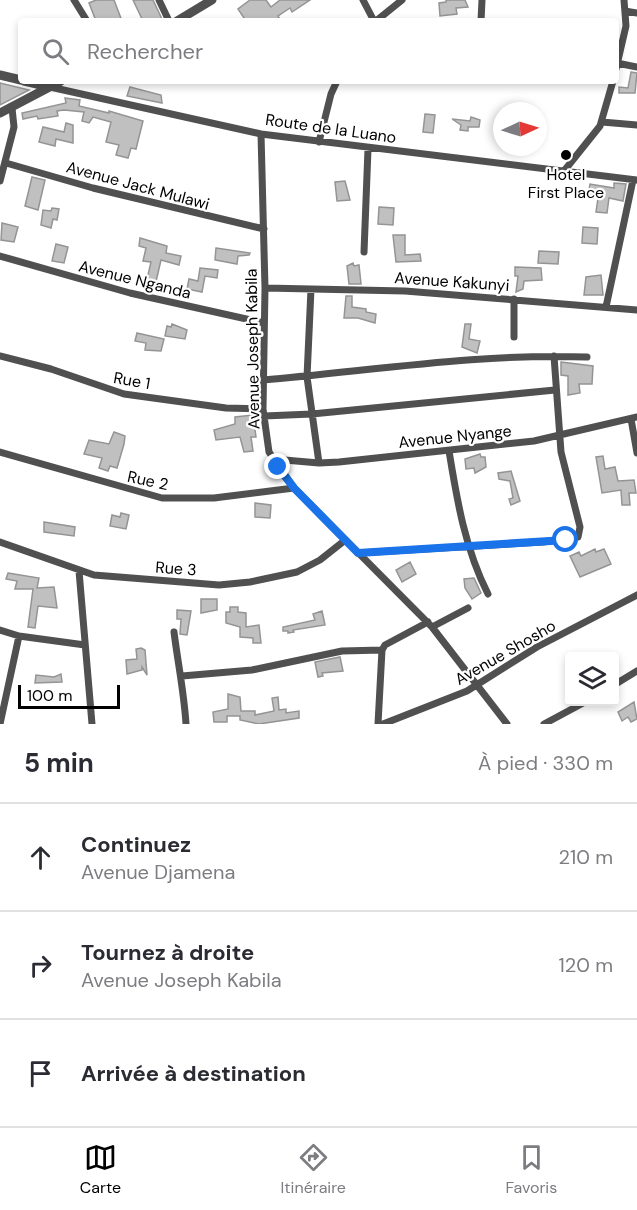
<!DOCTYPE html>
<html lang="fr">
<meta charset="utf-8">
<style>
body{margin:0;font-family:"DM Sans",sans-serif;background:#f2f2f3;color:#2b2b33}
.controls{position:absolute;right:18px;bottom:18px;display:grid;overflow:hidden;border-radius:6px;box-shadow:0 3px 9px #0003}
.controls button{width:54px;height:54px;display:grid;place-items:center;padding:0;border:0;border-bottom:2px solid #e1e1e2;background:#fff;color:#2b2b33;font:30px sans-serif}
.compass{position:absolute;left:493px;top:102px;width:54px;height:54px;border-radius:50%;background:#fff;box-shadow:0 3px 9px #0003;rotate:86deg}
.scale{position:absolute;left:18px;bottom:15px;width:102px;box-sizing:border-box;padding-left:6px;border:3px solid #000;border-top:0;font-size:16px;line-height:21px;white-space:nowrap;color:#000;-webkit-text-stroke:4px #fff;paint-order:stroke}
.stop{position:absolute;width:18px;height:18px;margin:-14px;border:4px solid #1a73e8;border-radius:50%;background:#fff}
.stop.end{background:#1a73e8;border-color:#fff;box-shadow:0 2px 6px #0008}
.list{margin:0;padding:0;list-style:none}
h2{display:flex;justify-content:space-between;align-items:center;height:78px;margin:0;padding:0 24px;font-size:26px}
h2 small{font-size:20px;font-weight:400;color:#7c7c81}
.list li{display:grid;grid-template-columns:39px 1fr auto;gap:18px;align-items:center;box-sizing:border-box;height:108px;padding:0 24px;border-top:2px solid #e1e1e2}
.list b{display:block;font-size:22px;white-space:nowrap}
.list p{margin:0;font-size:20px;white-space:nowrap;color:#7c7c81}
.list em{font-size:20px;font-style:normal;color:#7c7c81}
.icon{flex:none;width:33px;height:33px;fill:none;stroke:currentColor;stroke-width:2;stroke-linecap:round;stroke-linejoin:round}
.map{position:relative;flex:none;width:637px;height:724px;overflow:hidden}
.search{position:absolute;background:#fff;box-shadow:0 3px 9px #0003;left:18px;right:18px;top:18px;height:66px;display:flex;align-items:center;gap:15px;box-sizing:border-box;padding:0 21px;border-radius:6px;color:#7c7c81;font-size:22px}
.sheet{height:402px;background:#fff}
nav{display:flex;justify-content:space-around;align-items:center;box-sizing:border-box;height:84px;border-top:2px solid #e1e1e2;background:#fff;font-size:16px;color:#7c7c81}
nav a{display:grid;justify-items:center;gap:3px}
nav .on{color:#000}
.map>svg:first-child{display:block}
</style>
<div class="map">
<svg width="637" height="724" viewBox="0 0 637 724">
<rect width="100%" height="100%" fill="#fff"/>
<!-- building -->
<path fill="#c0c0c0" stroke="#949494" stroke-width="1.5" d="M96 0H114L122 21H96L89 3Z
M133 0H153L162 19 143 21Z
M250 0H266L271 7 280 0H310L292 12 290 8 278 16 281 21H246L238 9Z
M446 0H465L468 7 456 8 457 14 440 16 439 3 446 2Z
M631 72 637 73 635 93H619V87L628 88Z
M0 83 29 90 0 105Z
M130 87 161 95 162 103 127 96Z
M65 98 80 100 79 106 109 113V111L143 121 136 149 131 148 128 158 116 155 119 145 106 142 111 122 93 117 89 123 82 121 84 112 64 110 57 111 58 116 38 119 37 116 23 119 22 113 66 103Z
M425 114 435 115 433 133 423 132Z
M471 117 480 120 479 127H468V131L460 130 461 125 452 119 470 121Z
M66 123 73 125V143L56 139 55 146 39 142 43 127 64 132Z
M32 177 45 180 38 210 25 206Z
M345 181 350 200 337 201 335 182Z
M614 183 626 184 623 201 609 198 607 213 596 212 598 198 588 196 590 184 614 188Z
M379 207 394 208 393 225 378 224Z
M52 208 59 209 57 220 53 219 51 228 41 225 43 210 51 211Z
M2 223 18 227 14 242 1 240Z
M583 227 598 228 597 244 582 243Z
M393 235H405V255L420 254 421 261 396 262Z
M140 238 167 246 166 253 181 256 179 265 161 260 155 286 146 284 151 262 143 261 146 248 139 246Z
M56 244 68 247 64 263 52 261Z
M216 248 250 253 249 255 238 256 237 264 215 260Z
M539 251 559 252 558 264 538 263Z
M353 263 354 266 359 265 361 284H349L347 266Z
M515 267 541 268 542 280 524 281 523 289 516 292 518 276H515Z
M200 268 218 270 217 278 205 276 202 292 187 289 189 279 198 281Z
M601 275 603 295H584L586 277Z
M346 296H352V307L366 309V312L376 314 375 323 358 318H344Z
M172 324 187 330 185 339 165 336 167 326 171 327Z
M465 324H471L469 339 480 341 477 353 462 347Z
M137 333 164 339 161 351 145 350 146 343 135 341Z
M561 362 593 366 592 384H579L580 393 568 395V376L561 375Z
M253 415 256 437H251L253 451 244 452 240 437 216 440 214 430 235 424V417Z
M114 432 125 436 124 444 117 468 110 466 108 471 99 468 102 458 84 454 89 440 109 444Z
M480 454 481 457H485L486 467 475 473 474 468 466 469 465 459Z
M603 456 605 469 615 467 618 481 634 480 636 493H629L630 505H622L621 490 602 493 596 457Z
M511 471 520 501 511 505 509 499 513 498 510 481 499 479 498 473Z
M255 503 271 505 270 518 255 517Z
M121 513 129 515 126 529 110 526 112 515 120 517Z
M44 522 75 527 74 536 44 532Z
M595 549 596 552 604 549 611 564 580 577 570 556 579 552 581 556Z
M410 562 416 574 402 582 396 570Z
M8 573 39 578 37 588 54 587 57 608 38 606 35 628 28 627 33 589H15L17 581 6 579Z
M474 578 481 593 472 599 465 588 464 579Z
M201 599H217V610L201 613Z
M230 607H238V612L246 613V627L259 625 261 643H253V638L240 637V627L226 623V612H230Z
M177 610 191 611 187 635 180 634 181 619H177Z
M322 611 325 625 293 630 294 632 288 633V631H283V627L315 620 313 614Z
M141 648 145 650 147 675 142 667V670L127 674 126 660 137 659 136 649Z
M340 657 343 671 322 673 323 676 318 677 315 662Z
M61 674 62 682 35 683 36 675 54 677Z
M228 694 240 697 241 711H255V715L274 711 272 698 278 697 279 710 286 709V713L299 711V718L259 724 240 720V716H227V722H214L213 712 228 709Z
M634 702 637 719 631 722 628 717 622 721 618 712Z"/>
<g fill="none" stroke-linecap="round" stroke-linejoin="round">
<!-- minor -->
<path stroke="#505050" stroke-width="7" d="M74 0 87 21
M159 0 169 21
M363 0 374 21
M625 11 637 13
M376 21 402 0
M481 21 482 0
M617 63 637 67
M616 69 626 26 624 0
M50 87 261 134 637 180
M602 122 637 125
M261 134 265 288 263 409 269 452 294 488 432 627 507 724
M319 142 331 94 337 81
M6 163 93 188 264 229
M564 171 600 126 613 81
M0 181 14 127 12 108
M364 252 368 149
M0 256 130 293 264 323
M265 288 405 291 637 310
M311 289 307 377 319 463
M606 307 633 180
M514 337V299
M0 356 51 369 124 394 226 408 263 409
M263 380C370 371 479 353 587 357
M264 416 312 414 555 390
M631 419 637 453
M449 451C457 500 465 549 488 594
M0 452 162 498H214L294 488
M273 459 319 463 339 462 534 441 637 417
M0 542 94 575 219 585 250 582 297 572 320 560 344 541
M358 553 543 542 578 537 580 527 561 452 554 356
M79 571 92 724
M432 627 468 608
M0 630 19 636 85 645
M174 632C178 664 184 692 186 724
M382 650 385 645 428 622
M182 676 252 670 342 651 382 650
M614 685 637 671
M0 724 19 636
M378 724 382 650
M383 724 467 691 537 647 637 595
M544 724 585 702"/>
<!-- tertiary -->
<path stroke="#505050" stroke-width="9" d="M177 21 212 0
M0 75 21 80
M24 81 50 87
M0 113 61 81"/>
</g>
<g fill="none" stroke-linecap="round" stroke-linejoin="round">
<!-- route -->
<path stroke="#1a73e8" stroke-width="8" d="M278 467 294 488 358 553 566 540"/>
</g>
<!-- markers -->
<circle fill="#000" stroke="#fff" stroke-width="2" cx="566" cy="155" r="6"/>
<g text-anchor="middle" stroke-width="4.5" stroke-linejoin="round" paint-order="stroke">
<!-- street labels -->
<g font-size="16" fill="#000" stroke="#fff">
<text transform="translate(331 128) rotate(8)" y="6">Route de la Luano</text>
<text transform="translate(138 185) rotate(15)" y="6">Avenue Jack Mulawi</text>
<text transform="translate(135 279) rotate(14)" y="6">Avenue Nganda</text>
<text transform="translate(452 281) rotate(4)" y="6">Avenue Kakunyi</text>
<text transform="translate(252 349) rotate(-91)" y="6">Avenue Joseph Kabila</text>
<text transform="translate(132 380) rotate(10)" y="6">Rue 1</text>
<text transform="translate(455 436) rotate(-6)" y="6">Avenue Nyange</text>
<text transform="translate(148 480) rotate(12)" y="6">Rue 2</text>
<text transform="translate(176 568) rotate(4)" y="6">Rue 3</text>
<text transform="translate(505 652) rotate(-30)" y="6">Avenue Shosho</text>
</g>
<!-- poi labels -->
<g font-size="16" fill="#000" stroke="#fff">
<text x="566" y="180">Hotel<tspan x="566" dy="18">First Place</tspan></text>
</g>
</g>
</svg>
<div class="controls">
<button><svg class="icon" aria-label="layers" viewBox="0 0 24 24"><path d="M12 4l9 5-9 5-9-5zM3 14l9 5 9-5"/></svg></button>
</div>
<svg class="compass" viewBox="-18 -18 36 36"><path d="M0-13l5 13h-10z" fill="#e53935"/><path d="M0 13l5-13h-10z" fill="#7c7c81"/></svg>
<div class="scale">100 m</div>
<div class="stop" style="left:566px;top:540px"></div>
<div class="stop end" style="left:278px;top:467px"></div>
<div class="search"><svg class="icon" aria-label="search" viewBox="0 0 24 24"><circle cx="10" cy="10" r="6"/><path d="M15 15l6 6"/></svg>Rechercher</div>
</div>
<section class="sheet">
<h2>5 min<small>À pied · 330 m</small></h2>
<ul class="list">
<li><svg class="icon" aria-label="ahead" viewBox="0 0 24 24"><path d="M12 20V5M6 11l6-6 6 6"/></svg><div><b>Continuez</b><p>Avenue Djamena</p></div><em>210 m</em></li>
<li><svg class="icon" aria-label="right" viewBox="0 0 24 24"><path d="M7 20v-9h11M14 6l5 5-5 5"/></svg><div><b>Tournez à droite</b><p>Avenue Joseph Kabila</p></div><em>120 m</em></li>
<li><svg class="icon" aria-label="arrive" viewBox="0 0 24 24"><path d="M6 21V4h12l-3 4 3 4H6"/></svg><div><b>Arrivée à destination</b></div></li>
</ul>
</section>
<nav>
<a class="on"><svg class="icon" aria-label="map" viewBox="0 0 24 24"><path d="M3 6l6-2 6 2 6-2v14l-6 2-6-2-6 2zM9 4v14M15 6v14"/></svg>Carte</a>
<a><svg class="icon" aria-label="directions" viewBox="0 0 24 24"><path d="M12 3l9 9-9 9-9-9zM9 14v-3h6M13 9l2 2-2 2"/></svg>Itinéraire</a>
<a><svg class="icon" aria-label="saved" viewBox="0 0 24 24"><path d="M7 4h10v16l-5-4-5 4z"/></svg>Favoris</a>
</nav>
